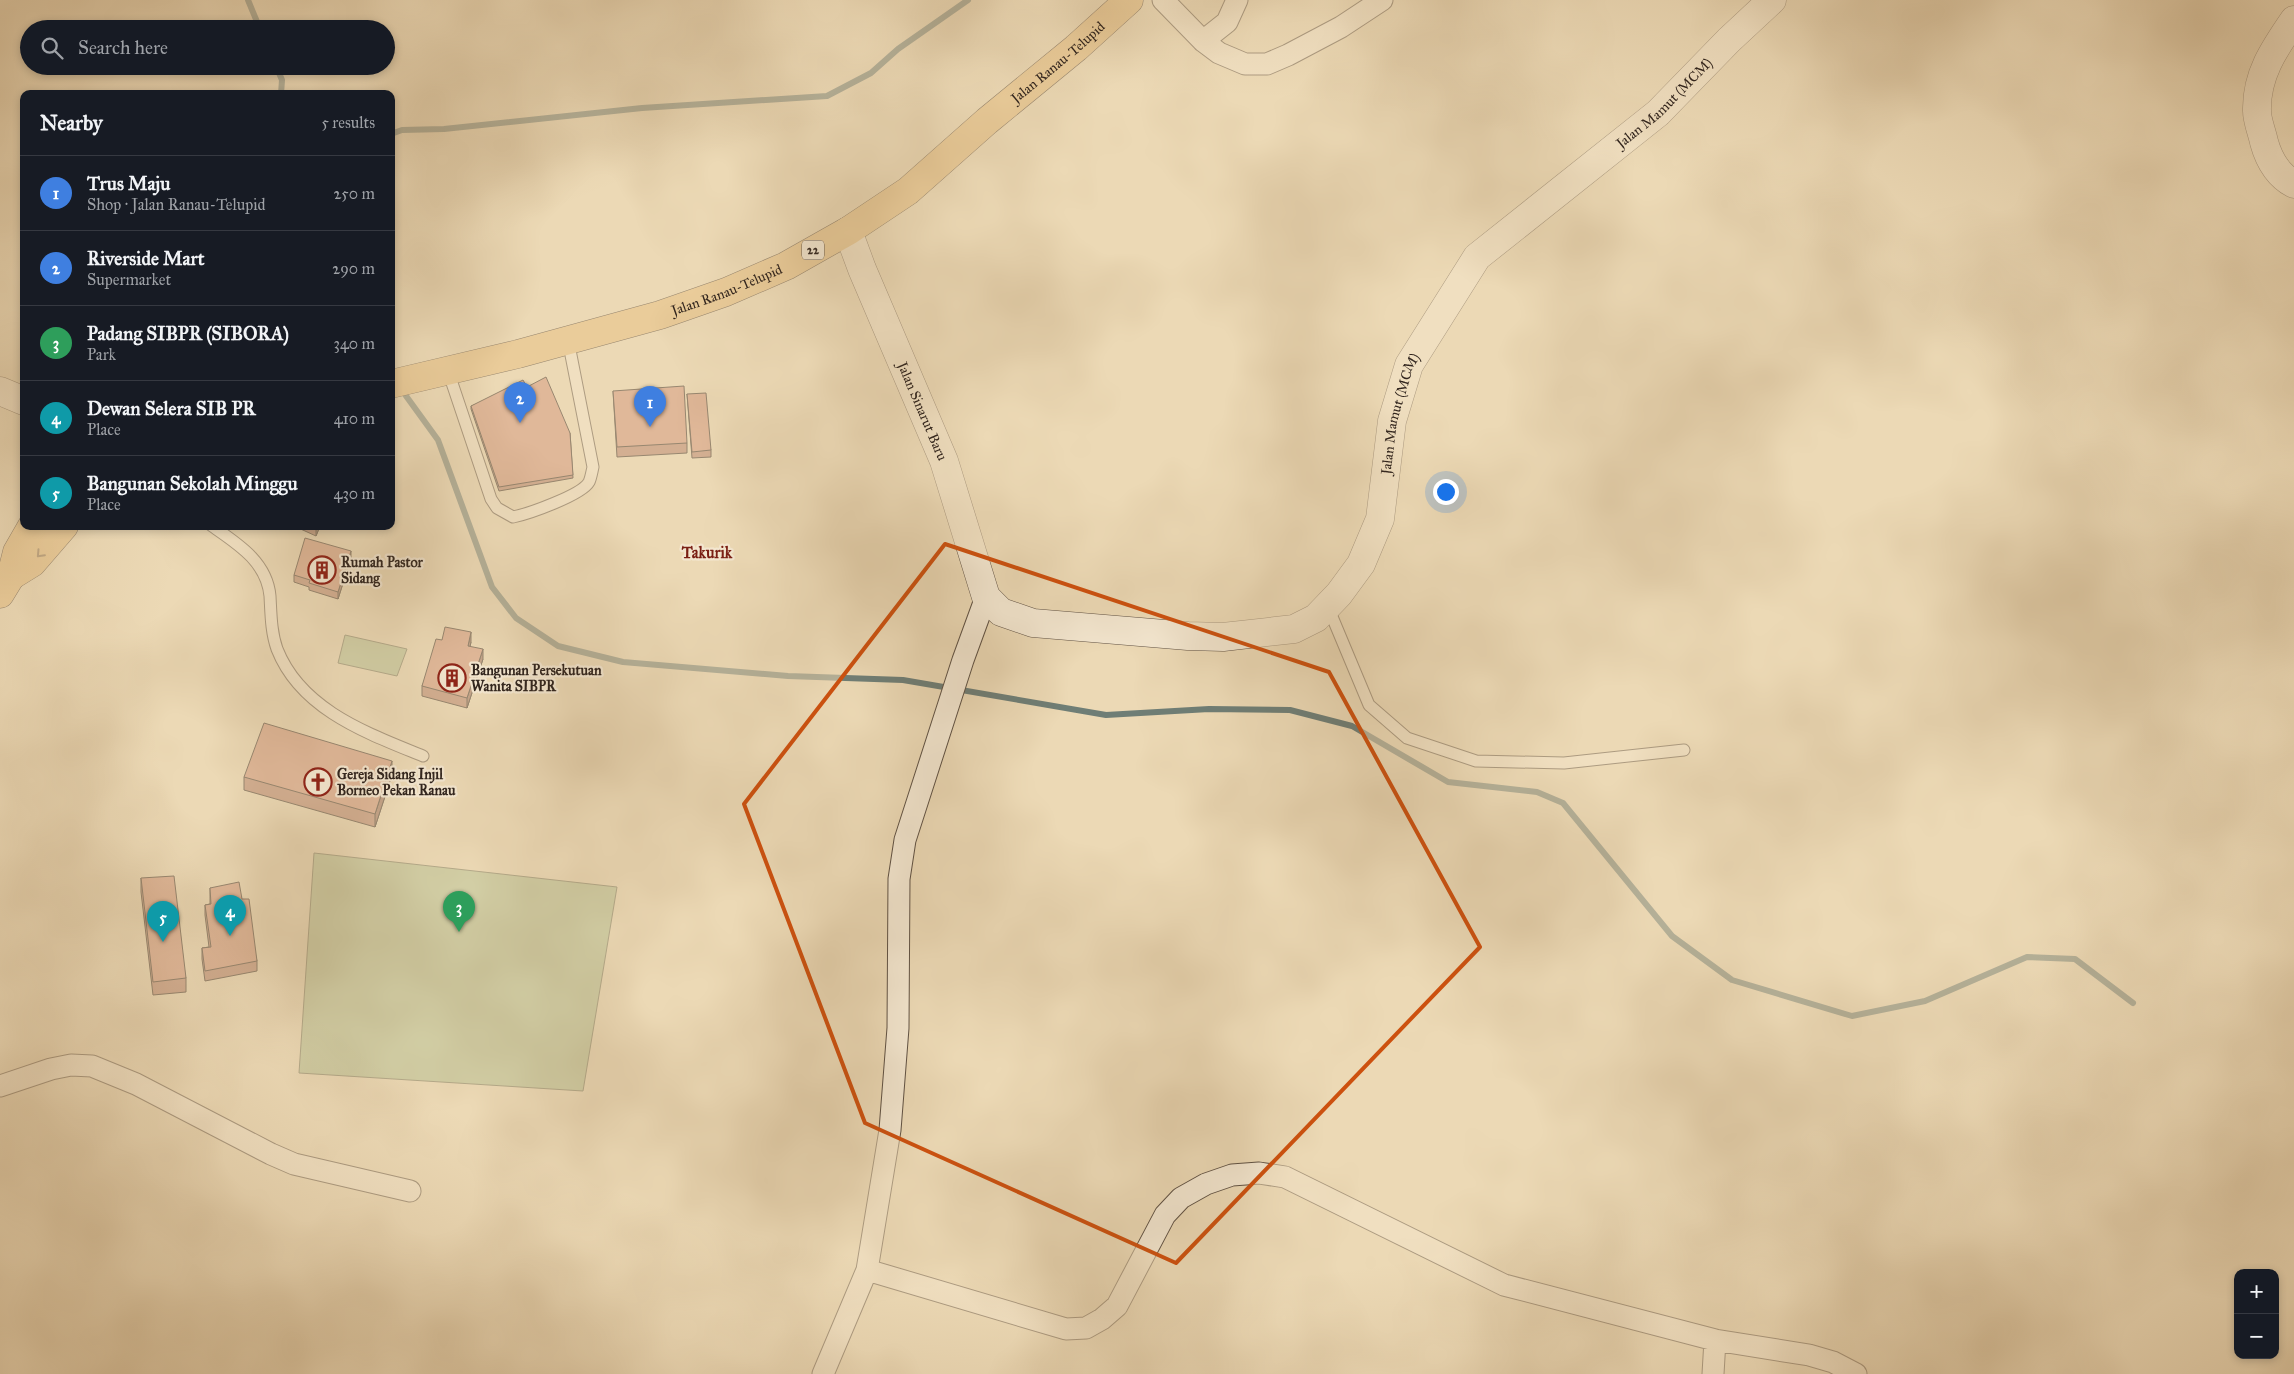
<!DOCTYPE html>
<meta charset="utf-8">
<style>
body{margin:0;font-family:"IM FELL Great Primer",serif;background:#242831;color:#f1f3f6}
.controls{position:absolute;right:15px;bottom:15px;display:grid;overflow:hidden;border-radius:10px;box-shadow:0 2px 8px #0003}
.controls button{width:45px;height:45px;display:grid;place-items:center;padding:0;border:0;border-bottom:1px solid #363941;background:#171b24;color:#f1f3f6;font:25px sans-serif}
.you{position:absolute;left:1445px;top:491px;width:18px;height:18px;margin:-12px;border:4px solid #fff;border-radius:50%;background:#1a73e8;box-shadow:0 0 0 8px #1a73e833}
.badge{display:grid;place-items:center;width:32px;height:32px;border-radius:50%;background:#c59692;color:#fff;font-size:16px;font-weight:700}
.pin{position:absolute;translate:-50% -41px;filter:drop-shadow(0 1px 2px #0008)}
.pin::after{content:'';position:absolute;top:26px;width:18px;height:15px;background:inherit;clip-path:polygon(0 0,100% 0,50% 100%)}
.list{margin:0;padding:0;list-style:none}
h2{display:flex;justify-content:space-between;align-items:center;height:65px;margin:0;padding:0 20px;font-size:21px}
h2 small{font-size:16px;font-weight:400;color:#9ea1a6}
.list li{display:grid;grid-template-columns:32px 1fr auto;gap:15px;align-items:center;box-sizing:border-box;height:75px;padding:0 20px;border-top:1px solid #363941}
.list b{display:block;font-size:19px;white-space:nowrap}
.list p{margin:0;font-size:16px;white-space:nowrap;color:#9ea1a6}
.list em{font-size:16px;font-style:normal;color:#9ea1a6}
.icon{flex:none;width:28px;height:28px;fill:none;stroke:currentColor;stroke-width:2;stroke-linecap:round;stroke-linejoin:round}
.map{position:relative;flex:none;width:2294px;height:1374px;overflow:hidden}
.search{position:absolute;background:#171b24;box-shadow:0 2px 8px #0003;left:20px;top:20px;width:375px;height:55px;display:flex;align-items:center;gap:12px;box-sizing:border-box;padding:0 18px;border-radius:28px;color:#9ea1a6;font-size:19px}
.panel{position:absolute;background:#171b24;box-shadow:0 2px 8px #0003;left:20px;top:90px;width:375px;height:440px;border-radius:10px}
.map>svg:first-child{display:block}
</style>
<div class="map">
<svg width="2294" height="1374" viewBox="0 0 2294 1374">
<rect width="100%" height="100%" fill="#ecd9b5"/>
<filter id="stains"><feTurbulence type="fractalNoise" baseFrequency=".004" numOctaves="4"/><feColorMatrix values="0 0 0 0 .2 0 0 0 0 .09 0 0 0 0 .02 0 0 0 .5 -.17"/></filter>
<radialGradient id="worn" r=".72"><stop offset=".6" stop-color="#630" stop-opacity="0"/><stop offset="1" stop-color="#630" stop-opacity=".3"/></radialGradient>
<!-- green -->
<path fill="#b1c092" stroke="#717258" d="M345 635 407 649 397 676 338 663Z
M314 853 617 887 583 1091 299 1073Z"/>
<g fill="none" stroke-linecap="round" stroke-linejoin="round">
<!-- stream -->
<path stroke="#6f7e76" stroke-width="6" d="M248 0 260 29
M276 66 282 80 281 94
M391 134 402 130 444 129 642 108 827 96 871 73 898 49 968 0
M401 389 438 440 492 587 516 618 558 646 623 662 788 676 903 680 1106 715 1209 709 1290 710 1352 726 1448 782 1537 792 1563 803 1672 936 1732 980 1852 1016 1925 1001 2027 957 2075 959 2133 1003"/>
<!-- service casing -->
<g stroke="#605244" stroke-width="13">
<path id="service" d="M448 371 491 499 497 508 513 517C528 514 582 495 589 482 591 478 592 471 593 467L568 340
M212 526C238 544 267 562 270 596 271 614 271 632 277 649 301 710 367 733 423 756
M1328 607 1369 705 1407 738 1476 761 1564 763 1684 750"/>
</g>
<!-- minor casing -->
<g stroke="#605244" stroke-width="23">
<path id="minor" d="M1163 0 1203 41 1219 53 1245 64H1267L1288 55 1341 27 1382 0
M1203 41 1227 22 1237 0
M0 1086 51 1069 71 1065 92 1066 136 1084 271 1154 294 1164 410 1191
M867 1270 1066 1329 1086 1328 1102 1319 1117 1306 1165 1215 1181 1198 1206 1184 1232 1175 1259 1173 1285 1177 1504 1285 1715 1340 1809 1355 1833 1362 1856 1374
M823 1374 867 1270 890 1130 898 1028 899 879 905 840 963 660 986 597
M1713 1374 1715 1340"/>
</g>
<!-- tertiary casing -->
<g stroke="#605244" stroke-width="29">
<g id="tertiary">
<path d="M2294 20C2274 49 2256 75 2257 111 2257 121 2262 132 2264 142 2269 160 2277 175 2294 184"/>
<path id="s1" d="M848 231 862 269 944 461 986 597 1001 612 1033 623 1188 636 1223 637 1294 629 1316 618 1339 594 1361 564 1380 519 1392 421 1409 365 1477 257 1658 113 1729 40 1772 0"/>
<path d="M0 391 24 401"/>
</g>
</g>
<!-- trunk casing -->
<g stroke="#31251e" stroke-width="29">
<g id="trunk">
<path id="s2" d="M391 384 518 354 660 315 726 292 786 266 848 231 908 191 987 121 1076 48 1129 0"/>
<path d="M11 576 32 563 64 526"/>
<path d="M0 594 11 576 17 552 32 526"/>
</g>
</g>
<!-- service -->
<use href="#service" stroke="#f3e6cf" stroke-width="11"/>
<!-- minor -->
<use href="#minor" stroke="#f3e6cf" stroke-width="21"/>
<!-- tertiary -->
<use href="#tertiary" stroke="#f3e6cf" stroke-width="28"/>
<!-- trunk -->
<use href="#trunk" stroke="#e6bc7a" stroke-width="28"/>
</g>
<!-- wall -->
<path fill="#b37c68" stroke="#31251e" d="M527 387 570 433 573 478 499 491 471 409V406Z
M613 391 687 443V453L617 457Z
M687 394 711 450V457L692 458Z
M294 526H320L316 536Z
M351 558 338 599 309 590V587L294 582V575Z
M442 640 471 642 470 646 483 659 467 708 422 696V686Z
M392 775 375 827 244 790V777Z
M141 878 186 978V992L153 995 141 892Z
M210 888 242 899 257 961V971L205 981 202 959V948L209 947 205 915V905L210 904Z"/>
<!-- shaded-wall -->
<path fill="#926555" stroke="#31251e" d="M316 526H320L316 536Z
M351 551V558L338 599V592Z
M471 632V642L468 656V646Z
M483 649V659L467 708V698Z
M392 761V775L375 827V814Z"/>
<!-- building -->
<path fill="#d09079" stroke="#31251e" d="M546 377 570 433 573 475 499 487 471 406 523 380 527 387Z
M684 386 687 443 617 447 613 391Z
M706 393 711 450 692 452 687 394Z
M305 538 351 551 338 592 309 583 310 580 294 575Z
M445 627 471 632 468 646 483 649 467 698 422 686 436 639 442 640Z
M264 723 392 761 375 814 244 777Z
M174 876 186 978 153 982 141 878Z
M239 882 242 899H249L257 961 205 971 202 948 211 947 205 905 211 904 210 888Z"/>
<!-- one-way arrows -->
<defs><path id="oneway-chevron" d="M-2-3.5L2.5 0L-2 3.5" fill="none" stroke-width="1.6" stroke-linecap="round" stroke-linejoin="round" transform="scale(1.25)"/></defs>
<use stroke="#8c704c" href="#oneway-chevron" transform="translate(40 554) rotate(133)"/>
<!-- marked area -->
<path d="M0 0H2294V1374H0ZM945 544 1329 672 1480 947 1176 1263 865 1123 744 804Z" fill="#ecd9b5" fill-opacity=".55" fill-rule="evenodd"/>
<path fill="none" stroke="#cd510f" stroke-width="4" stroke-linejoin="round" d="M945 544 1329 672 1480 947 1176 1263 865 1123 744 804Z"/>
<!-- icons -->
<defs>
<g id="building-ring" transform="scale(1.4375)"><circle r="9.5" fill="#f3e6cf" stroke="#8f2418" stroke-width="1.5"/><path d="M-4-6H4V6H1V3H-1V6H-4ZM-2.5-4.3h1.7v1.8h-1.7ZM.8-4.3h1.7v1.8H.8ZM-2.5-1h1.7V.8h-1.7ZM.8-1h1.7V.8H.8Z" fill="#8f2418"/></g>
<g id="church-ring" transform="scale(1.4375)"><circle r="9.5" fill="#f3e6cf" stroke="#8f2418" stroke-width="1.5"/><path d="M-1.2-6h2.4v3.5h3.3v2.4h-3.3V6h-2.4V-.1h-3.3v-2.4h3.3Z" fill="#8f2418"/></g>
</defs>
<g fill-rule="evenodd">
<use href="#building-ring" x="322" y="570"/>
<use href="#building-ring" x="452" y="678"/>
<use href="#church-ring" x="318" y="782"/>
</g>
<g text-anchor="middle" stroke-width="4.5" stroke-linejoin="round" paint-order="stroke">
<!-- shield labels -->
<rect fill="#f3e6cf" stroke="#6b5f53" stroke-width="1" x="802" y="240.5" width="22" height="19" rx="4"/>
<g font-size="12" font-weight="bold" fill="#31251e">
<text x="813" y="254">22</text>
</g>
<!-- street labels -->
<g font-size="14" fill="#31251e" stroke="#f3e6cf">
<text dy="5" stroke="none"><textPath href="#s2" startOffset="754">Jalan Ranau-Telupid</textPath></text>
<text dy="5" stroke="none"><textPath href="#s1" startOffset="1380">Jalan Mamut (MCM)</textPath></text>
<text dy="5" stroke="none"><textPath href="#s2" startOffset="349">Jalan Ranau-Telupid</textPath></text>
<text dy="5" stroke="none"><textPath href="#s1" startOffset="195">Jalan Sinarut Baru</textPath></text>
<text dy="5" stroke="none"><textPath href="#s1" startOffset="960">Jalan Mamut (MCM)</textPath></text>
</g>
<!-- poi labels -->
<g font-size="14" font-weight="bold" fill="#31251e" stroke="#f3e6cf" text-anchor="start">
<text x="341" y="567">Rumah Pastor<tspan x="341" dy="16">Sidang</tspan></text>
<text x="471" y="675">Bangunan Persekutuan<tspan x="471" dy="16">Wanita SIBPR</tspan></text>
<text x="337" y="779">Gereja Sidang Injil<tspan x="337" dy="16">Borneo Pekan Ranau</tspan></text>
</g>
<!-- quarter labels -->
<g font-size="16" font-weight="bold" fill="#7a1f14" stroke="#f3e6cf">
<text x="707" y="558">Takurik</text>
</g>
</g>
<rect width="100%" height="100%" filter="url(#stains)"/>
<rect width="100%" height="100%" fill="url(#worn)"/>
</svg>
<div class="controls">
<button>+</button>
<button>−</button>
</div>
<div class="you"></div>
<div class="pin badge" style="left:650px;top:427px;background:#3f7fe0">1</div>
<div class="pin badge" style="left:520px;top:423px;background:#3f7fe0">2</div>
<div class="pin badge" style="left:459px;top:932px;background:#2e9e5b">3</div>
<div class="pin badge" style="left:230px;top:936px;background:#0f9aa8">4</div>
<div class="pin badge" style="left:163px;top:942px;background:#0f9aa8">5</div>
<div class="search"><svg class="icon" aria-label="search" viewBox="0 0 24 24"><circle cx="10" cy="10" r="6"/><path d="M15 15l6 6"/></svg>Search here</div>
<section class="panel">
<h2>Nearby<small>5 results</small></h2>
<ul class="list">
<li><span class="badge" style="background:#3f7fe0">1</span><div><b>Trus Maju</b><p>Shop · Jalan Ranau-Telupid</p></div><em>250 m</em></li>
<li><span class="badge" style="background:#3f7fe0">2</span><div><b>Riverside Mart</b><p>Supermarket</p></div><em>290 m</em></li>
<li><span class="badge" style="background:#2e9e5b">3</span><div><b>Padang SIBPR (SIBORA)</b><p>Park</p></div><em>340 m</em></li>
<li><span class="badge" style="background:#0f9aa8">4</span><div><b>Dewan Selera SIB PR</b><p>Place</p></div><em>410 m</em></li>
<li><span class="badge" style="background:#0f9aa8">5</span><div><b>Bangunan Sekolah Minggu</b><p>Place</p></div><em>430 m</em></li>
</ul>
</section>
</div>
